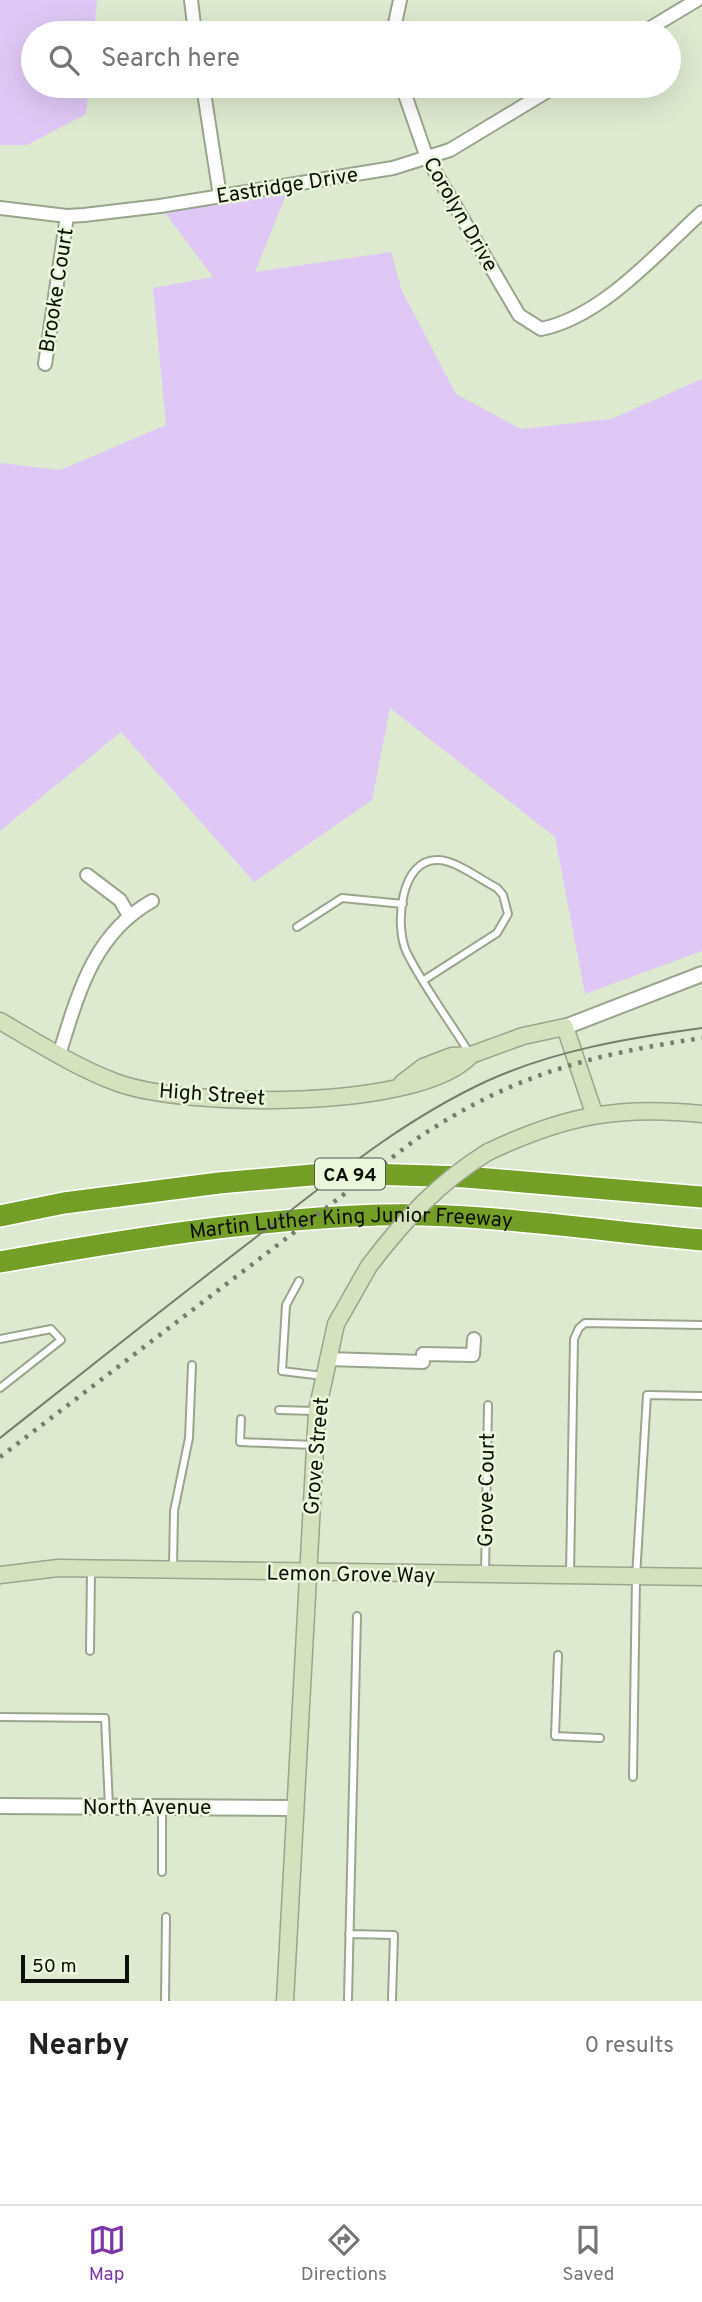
<!DOCTYPE html>
<style>
body{margin:0;font-family:Overpass,sans-serif;background:#f6f6f6;color:#222}
.scale{position:absolute;left:21px;bottom:18px;width:108px;box-sizing:border-box;padding-left:7px;border:4px solid #0d1008;border-top:0;font-size:19px;line-height:24px;white-space:nowrap;color:#0d1008;-webkit-text-stroke:5px #ebf7dd;paint-order:stroke}
.list{margin:0;padding:0;list-style:none}
h2{display:flex;justify-content:space-between;align-items:center;height:91px;margin:0;padding:0 28px;font-size:30px}
h2 small{font-size:23px;font-weight:400;color:#767676}
.icon{flex:none;width:38px;height:38px;fill:none;stroke:currentColor;stroke-width:2;stroke-linecap:round;stroke-linejoin:round}
.map{position:relative;flex:none;width:702px;height:2001px;overflow:hidden}
.search{position:absolute;background:#fff;box-shadow:0 7px 28px #0002;left:21px;right:21px;top:21px;height:77px;display:flex;align-items:center;gap:18px;box-sizing:border-box;padding:0 24px;border-radius:38px;color:#767676;font-size:26px}
.sheet{height:203px;background:#fff}
nav{display:flex;justify-content:space-around;align-items:center;box-sizing:border-box;height:98px;border-top:2px solid #e0e0e0;background:#fff;font-size:19px;color:#767676}
nav a{display:grid;justify-items:center;gap:4px}
nav .on{color:#7c36aa}
.map>svg:first-child{display:block}
</style>
<div class="map">
<svg width="702" height="2001" viewBox="0 0 702 2001">
<rect width="100%" height="100%" fill="#deead0"/>
<!-- green -->
<path fill="#dfc8f5" d="M0 0H97L94 33H33V86H89L86 114 27 145H0Z
M290 185 255 272 391 252 402 291 456 394 521 429 611 419 702 379V951L585 994 555 837 390 708 372 800 254 882 121 732 0 831V463L60 470 166 425 153 288 213 277 160 206Z"/>
<g fill="none" stroke-linecap="round" stroke-linejoin="round">
<!-- service casing -->
<g stroke="#99a58c" stroke-width="10">
<path id="service" d="M297 927 342 898 403 904
M424 980 497 933 508 914 503 895 497 888C481 880 457 861 439 860 400 857 394 927 407 953 424 987 449 1020 470 1054
M299 1281 286 1305 282 1371 323 1376
M0 1339 51 1329 61 1340 0 1388
M279 1410 315 1411
M241 1419 240 1442 313 1445
M173 1568 174 1511 189 1438 192 1365
M485 1574 488 1405
M570 1575 574 1339 579 1328 585 1323 702 1325
M90 1651 91 1571
M558 1655 555 1736 600 1738
M0 1717 105 1718 109 1807
M633 1777 636 1577 647 1395 702 1396
M162 1809V1872
M349 1934 394 1935 392 1999
M348 1999 357 1616
M165 2001 166 1917"/>
</g>
<!-- minor casing -->
<g stroke="#99a58c" stroke-width="16">
<path id="minor" d="M191 0 195 33
M393 33 400 0
M642 33 697 0
M203 86 220 196
M402 86 427 158 519 315 541 329C602 317 657 253 702 212
M0 208 67 216 84 215 160 206 393 168 450 150 556 86
M45 364 67 216
M87 875 120 900 128 914
M59 1055C78 994 93 934 152 901
M328 1359 423 1362V1354L473 1355 474 1339"/>
</g>
<!-- tertiary casing -->
<g stroke="#99a58c" stroke-width="18">
<path id="tertiary" d="M565 1027 702 974
M0 1806 294 1808"/>
</g>
<!-- secondary casing -->
<g stroke="#99a58c" stroke-width="19">
<path id="secondary" d="M0 1021C38 1043 77 1068 118 1083 188 1108 420 1111 471 1055
M402 1083 423 1067 452 1056 471 1055 523 1036 565 1027 594 1113
M488 1152C564 1116 618 1105 702 1114
M0 1575 58 1568 702 1577
M285 2001 317 1411 336 1324 369 1266"/>
</g>
<!-- motorway casing -->
<g stroke="#fff" stroke-width="24">
<g id="motorway">
<path d="M0 1216 64 1203 219 1183 335 1173 465 1177 702 1197"/>
<path id="s1" d="M0 1262C125 1240 252 1219 379 1215 482 1212 599 1231 702 1240"/>
</g>
</g>
<!-- service -->
<use href="#service" stroke="#fff" stroke-width="6"/>
<!-- minor -->
<use href="#minor" stroke="#fff" stroke-width="12"/>
<!-- tertiary -->
<use href="#tertiary" stroke="#fff" stroke-width="14"/>
<!-- secondary -->
<use href="#secondary" stroke="#d5e2be" stroke-width="16"/>
<!-- motorway -->
<use href="#motorway" stroke="#749f26" stroke-width="21"/>
<!-- tram -->
<path stroke="#767d6c" stroke-width="2" d="M0 1438C90 1367 180 1295 272 1225 340 1172 407 1118 487 1081 555 1050 629 1038 702 1028"/>
<!-- rail -->
<path stroke="#767d6c" stroke-width="4.5" stroke-dasharray="3.5 7" stroke-linecap="butt" d="M0 1457 415 1140C511 1075 589 1055 702 1038"/>
<!-- secondary-bridge casing -->
<g stroke="#99a58c" stroke-width="19" stroke-linecap="butt">
<path id="secondary-bridge" d="M369 1266C403 1221 439 1182 488 1152"/>
</g>
<!-- secondary-bridge -->
<use href="#secondary-bridge" stroke="#d5e2be" stroke-width="16"/>
</g>
<g text-anchor="middle" stroke-width="5" stroke-linejoin="round" paint-order="stroke">
<!-- shield labels -->
<rect fill="#ebf7dd" stroke="#505548" stroke-width="2" x="315" y="1158.5" width="70" height="31" rx="5"/>
<g font-size="19" font-weight="bold" fill="#0d1008">
<text x="350" y="1181">CA 94</text>
</g>
<!-- street labels -->
<g font-size="21" fill="#0d1008" stroke="#ebf7dd">
<text transform="translate(287 185) rotate(-9)" y="7">Eastridge Drive</text>
<text transform="translate(461 214) rotate(60)" y="7">Corolyn Drive</text>
<text transform="translate(56 290) rotate(-81)" y="7">Brooke Court</text>
<text transform="translate(212 1094) rotate(4)" y="7">High Street</text>
<text dy="7" stroke="none"><textPath href="#s1" startOffset="354">Martin Luther King Junior Freeway</textPath></text>
<text transform="translate(316 1456) rotate(-85)" y="7">Grove Street</text>
<text transform="translate(486 1490) rotate(-89)" y="7">Grove Court</text>
<text transform="translate(351 1574) rotate(1)" y="7">Lemon Grove Way</text>
<text x="147" y="1814">North Avenue</text>
</g>
</g>
</svg>
<div class="scale">50 m</div>
<div class="search"><svg class="icon" aria-label="search" viewBox="0 0 24 24"><circle cx="10" cy="10" r="6"/><path d="M15 15l6 6"/></svg>Search here</div>
</div>
<section class="sheet">
<h2>Nearby<small>0 results</small></h2>
<ul class="list">
</ul>
</section>
<nav>
<a class="on"><svg class="icon" aria-label="map" viewBox="0 0 24 24"><path d="M3 6l6-2 6 2 6-2v14l-6 2-6-2-6 2zM9 4v14M15 6v14"/></svg>Map</a>
<a><svg class="icon" aria-label="directions" viewBox="0 0 24 24"><path d="M12 3l9 9-9 9-9-9zM9 14v-3h6M13 9l2 2-2 2"/></svg>Directions</a>
<a><svg class="icon" aria-label="saved" viewBox="0 0 24 24"><path d="M7 4h10v16l-5-4-5 4z"/></svg>Saved</a>
</nav>
